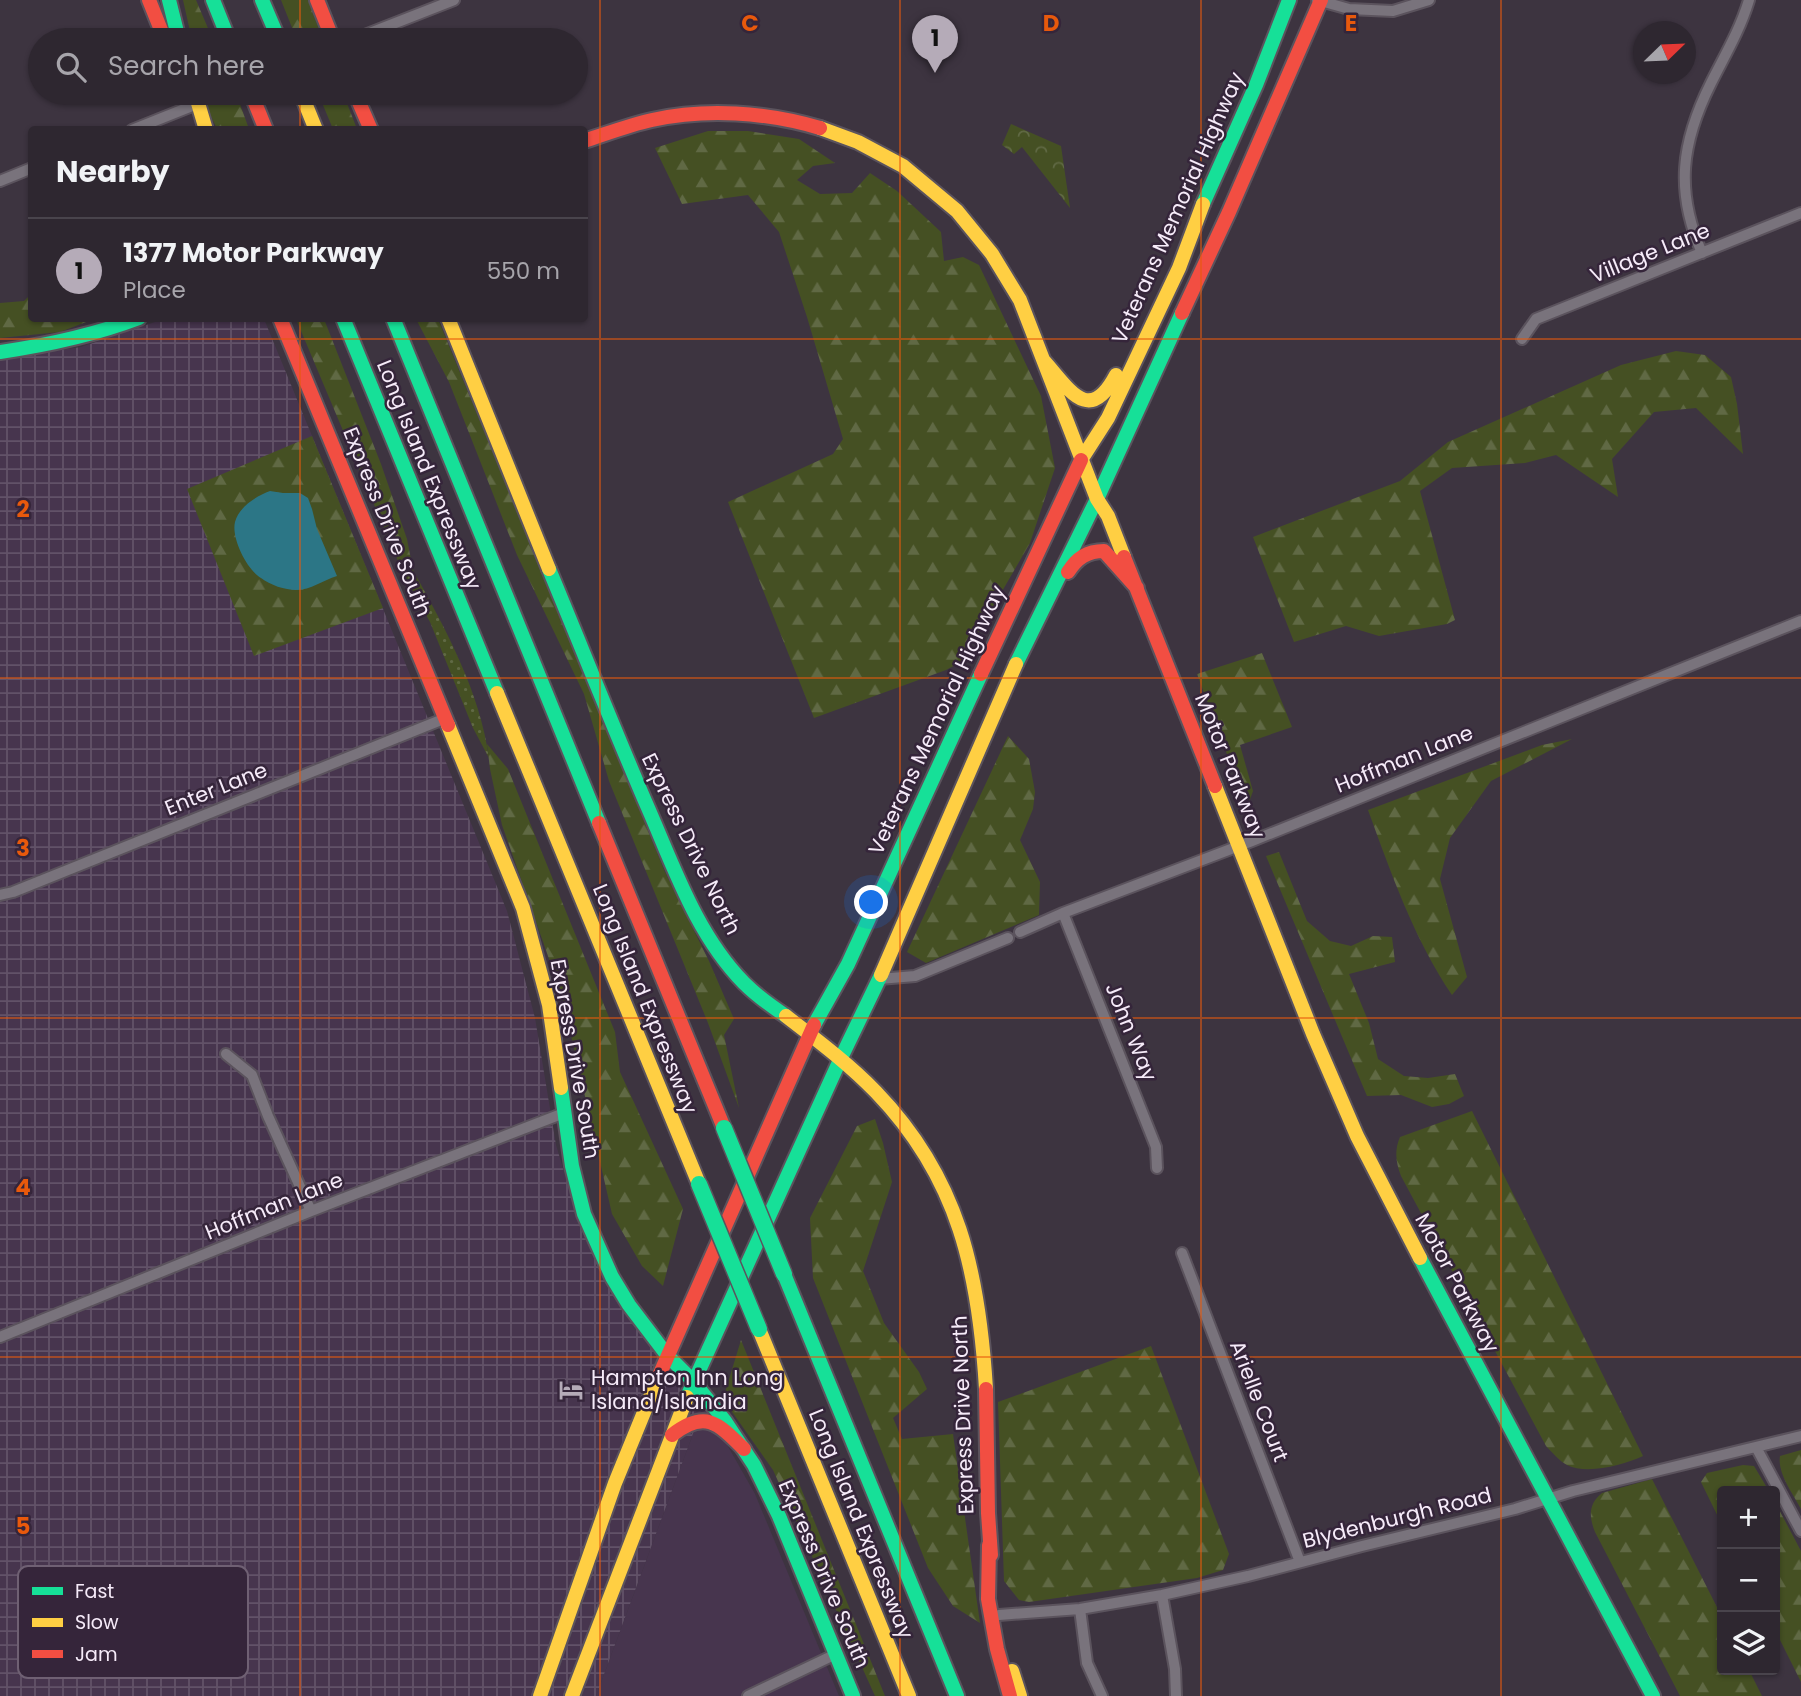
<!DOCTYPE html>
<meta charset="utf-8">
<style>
body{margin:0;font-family:Poppins,sans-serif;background:#362f38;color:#f1f3f6}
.controls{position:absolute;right:21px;bottom:21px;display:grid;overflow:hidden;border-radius:7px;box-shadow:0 2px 5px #0004}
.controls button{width:63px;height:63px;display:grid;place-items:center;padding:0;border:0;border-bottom:2px solid #49444c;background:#2e2730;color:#f1f3f6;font:35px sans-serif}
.compass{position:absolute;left:1633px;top:21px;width:63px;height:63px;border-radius:50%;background:#2e2730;box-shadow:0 2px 5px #0004;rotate:67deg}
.you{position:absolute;left:872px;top:903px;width:24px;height:24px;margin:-18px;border:5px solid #fff;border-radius:50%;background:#1a73e8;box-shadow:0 0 0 10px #1a73e833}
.badge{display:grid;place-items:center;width:46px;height:46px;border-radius:50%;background:#b5abb8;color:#111;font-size:23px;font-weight:700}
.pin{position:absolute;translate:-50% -58px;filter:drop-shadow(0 2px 4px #0008)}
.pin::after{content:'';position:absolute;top:37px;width:24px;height:21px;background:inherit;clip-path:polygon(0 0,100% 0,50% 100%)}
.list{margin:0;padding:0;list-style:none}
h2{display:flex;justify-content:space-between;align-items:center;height:91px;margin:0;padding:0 28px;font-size:30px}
h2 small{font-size:23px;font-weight:400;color:#a7a5ab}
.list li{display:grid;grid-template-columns:46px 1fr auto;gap:21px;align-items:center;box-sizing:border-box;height:105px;padding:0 28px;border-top:2px solid #49444c}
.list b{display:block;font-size:26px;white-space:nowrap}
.list p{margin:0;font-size:23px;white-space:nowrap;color:#a7a5ab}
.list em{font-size:23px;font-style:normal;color:#a7a5ab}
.icon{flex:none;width:38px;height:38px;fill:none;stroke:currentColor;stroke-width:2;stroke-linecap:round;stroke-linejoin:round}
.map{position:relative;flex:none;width:1801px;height:1696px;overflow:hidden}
.search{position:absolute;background:#2e2730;box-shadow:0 2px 5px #0004;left:28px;top:28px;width:560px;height:77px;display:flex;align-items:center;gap:18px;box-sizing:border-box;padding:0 24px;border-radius:38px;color:#a7a5ab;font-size:26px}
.panel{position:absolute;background:#2e2730;box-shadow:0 2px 5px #0004;left:28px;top:126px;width:560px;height:196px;border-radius:7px}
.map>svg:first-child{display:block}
</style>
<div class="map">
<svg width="1801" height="1696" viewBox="0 0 1801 1696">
<defs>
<pattern id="industrial-grid" width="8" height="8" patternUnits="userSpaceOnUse" patternTransform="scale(1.75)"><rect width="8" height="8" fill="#47354e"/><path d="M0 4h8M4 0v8" fill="none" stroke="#625268"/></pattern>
<pattern id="grass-dots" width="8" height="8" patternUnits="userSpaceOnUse" patternTransform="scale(1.75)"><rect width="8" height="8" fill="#455023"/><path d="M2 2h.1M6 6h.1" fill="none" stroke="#606944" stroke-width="1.8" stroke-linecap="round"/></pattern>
<pattern id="forest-firs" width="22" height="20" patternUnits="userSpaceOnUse" patternTransform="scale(1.75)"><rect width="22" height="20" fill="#455023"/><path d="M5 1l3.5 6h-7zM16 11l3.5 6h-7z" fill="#606944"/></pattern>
<pattern id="park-crowns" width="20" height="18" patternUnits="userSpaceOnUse" patternTransform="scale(1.75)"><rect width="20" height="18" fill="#455023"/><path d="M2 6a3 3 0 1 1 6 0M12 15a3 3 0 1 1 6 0" fill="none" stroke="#606944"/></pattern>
</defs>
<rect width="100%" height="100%" fill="#3d3440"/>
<!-- built -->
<path fill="#47354e" d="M704 1404 755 1494 839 1696H596Z"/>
<!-- industrial -->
<path fill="url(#industrial-grid)" d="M164 319H264L507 911 535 1018 556 1145 583 1235 627 1305 704 1404 596 1696H0V359L81 347Z"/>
<!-- grass -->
<path fill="url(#grass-dots)" d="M413 570C445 628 480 691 489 758L473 728 430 622 403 573Z"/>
<!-- forest -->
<path fill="url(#forest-firs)" d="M183 0H196L213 40H192Z
M281 0H308L323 40H297Z
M204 93H236L249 129H217L208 110Z
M318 93H343L357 129H333Z
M708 131H748L799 139 835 163 813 166 797 180 820 194 852 193 870 173 897 191 941 232 944 261 963 257 979 265 1041 396 1055 468 1030 543 961 662 946 670 814 718 728 502 833 454 843 439 807 317 779 232 748 195 682 204 655 148Z
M31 294 32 318 94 319 60 332 0 338V303L24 301Z
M296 319H324L381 464 407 539 413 570 403 573Z
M416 319H438L665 872 709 961 734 1019 724 1035 739 1108 708 1023 609 781 584 694 517 555 449 382Z
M1676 351 1705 355 1731 377 1737 404 1743 454 1696 408 1654 412 1612 459 1618 497 1556 455 1525 463 1452 468 1420 491 1455 620 1447 624 1379 636 1346 626 1294 642 1253 537 1400 481 1448 442 1621 365Z
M312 436 383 608 254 656 187 489Z
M1262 653 1292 727 1240 745 1253 791 1247 808 1197 674Z
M1008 736 1029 759 1035 792 1033 809 1020 840 1040 882 1039 915 926 963 907 952Z
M1572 739 1491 781 1450 838 1440 879 1467 977 1452 995C1414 939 1391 873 1368 810L1542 745Z
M487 744 508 769 615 1032 620 1072 683 1209 663 1286 642 1266 612 1214 562 996 502 825 490 769Z
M1279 852 1307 921 1330 941 1351 946 1373 936 1392 937 1395 962 1349 974 1369 1023 1378 1059 1404 1076 1428 1078 1455 1074 1464 1096 1449 1104 1432 1107 1401 1095 1367 1096 1266 856Z
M1472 1111 1643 1456C1623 1465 1587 1475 1567 1465 1559 1461 1552 1452 1546 1446L1401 1176C1396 1163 1394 1151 1400 1137Z
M875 1119 883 1143 892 1182 863 1271 884 1323 919 1372 927 1389 893 1418 902 1439 953 1434 980 1623 953 1606 928 1568 813 1278 810 1218 857 1126Z
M741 1340 885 1696H875L773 1470 723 1399Z
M1151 1346 1229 1554 1223 1570 1197 1578 1029 1602 1019 1600 1004 1581 998 1402Z
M1801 1450V1509C1794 1495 1777 1473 1780 1456Z
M1743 1465 1754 1466 1769 1491H1722V1525L1701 1482 1707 1473Z
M1652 1479 1722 1617V1670H1749L1762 1696H1680L1595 1532C1589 1517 1588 1504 1602 1493Z
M1775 1502 1801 1551V1682L1775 1630Z"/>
<!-- park -->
<path fill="url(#park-crowns)" d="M1011 124 1061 146 1070 208 1022 147 1014 154 1002 145Z"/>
<!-- water -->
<path fill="#2c7686" d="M270 491 283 493H300L308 498 312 509 317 529 337 576C323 580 311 590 296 590 285 590 270 585 261 578 247 570 231 538 235 522 239 507 256 496 270 491Z"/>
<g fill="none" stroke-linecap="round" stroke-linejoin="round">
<!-- street casing -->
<g stroke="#5b535d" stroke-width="14">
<path id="street" d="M1317 0 1349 9 1393 11 1429 0
M352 40 454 0
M132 130 192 106
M0 181 32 168
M1702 253C1675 191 1681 143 1711 83 1725 55 1740 30 1749 0
M1522 339 1536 319 1801 213
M0 895 13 892 446 718
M1063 913 1156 1147 1157 1168
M1020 932 1063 913 1252 841 1801 621
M879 979 915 976 1008 938
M226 1054 252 1075 268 1116 311 1211
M1182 1253 1300 1562
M0 1337 311 1211 564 1113
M1756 1447 1801 1531
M1162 1595 1175 1669 1176 1696
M1080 1609 1087 1663 1102 1696
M999 1615 1080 1609 1162 1595 1248 1576 1362 1546 1515 1509 1573 1491 1801 1436
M748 1696 836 1654"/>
</g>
<!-- fast casing -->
<g stroke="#5b535d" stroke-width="18">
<path id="fast" d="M169 0 179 40
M213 0 229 40
M262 0 279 40
M1203 204 1256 85 1289 0
M343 318 497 693
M393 318 599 823
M0 352C48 345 94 335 139 318
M549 569C581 646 612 724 645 801 673 864 695 933 744 983 757 996 771 1006 786 1016
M1016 664 1097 499 1182 313
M814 1025 848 964 981 674
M561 1088 572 1166 584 1214 612 1277 629 1305 667 1355 693 1381 725 1421 754 1465 779 1516 853 1696
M1420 1258 1653 1696
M784 1274 957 1696
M687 1397 840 1060 881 975"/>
</g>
<!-- slow casing -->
<g stroke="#5b535d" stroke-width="18">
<path id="slow" d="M195 93 206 130
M301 93 316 130
M820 128 858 142 903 166 957 211 992 254 1020 300 1097 499 1108 516 1124 557
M448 318 549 569
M1044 361C1069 389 1089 426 1116 375
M1081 460 1108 418 1179 268 1203 204
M497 693 699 1184
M448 725 523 908 549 1005 561 1088
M1215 786 1313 1034 1357 1136 1420 1258
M881 975 1016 664
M786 1016C817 1040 849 1064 876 1092 959 1178 979 1273 986 1389
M759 1329 909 1696
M1012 1671 1020 1696
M540 1696 615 1483 658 1378
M572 1696 687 1397"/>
</g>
<!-- jam casing -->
<g stroke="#5b535d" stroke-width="18">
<path id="jam" d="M149 0 165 40
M317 0 333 40
M251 93 266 130
M355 93 371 130
M584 141C606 134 629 125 652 120 706 108 766 112 820 128
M1182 313 1229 212 1321 0
M280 318 448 725
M1124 557 1215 786
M1068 572C1077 558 1087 551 1104 551L1137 588
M981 674 1081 460
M599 823 724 1128
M658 1378 814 1025
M986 1389 988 1513 991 1555
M672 1435C705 1409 718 1423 744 1449
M989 1545 988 1599 997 1649 1010 1696"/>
</g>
<!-- street -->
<use href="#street" stroke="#79737c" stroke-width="10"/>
<!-- fast -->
<use href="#fast" stroke="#16e098" stroke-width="14"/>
<!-- slow -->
<use href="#slow" stroke="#ffcf43" stroke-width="14"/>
<!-- jam -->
<use href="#jam" stroke="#f24e42" stroke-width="14"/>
<!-- fast-bridge casing -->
<g stroke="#5b535d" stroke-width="19" stroke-linecap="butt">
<path id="fast-bridge" d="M724 1128 784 1274
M699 1184 759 1329"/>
</g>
<!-- fast-bridge -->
<use href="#fast-bridge" stroke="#16e098" stroke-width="16"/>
</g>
<!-- grid -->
<path fill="none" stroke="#e8590c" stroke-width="2" stroke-opacity="0.55" d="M300 0V40M600 0V1696M900 0V1696M1201 0V1696M1501 0V1696M300 93V130M300 318V1696M0 339H1801M0 678H1801M0 1018H1801M0 1357H1801"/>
<!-- icons -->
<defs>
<g id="hotel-bare" transform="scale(1.89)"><path d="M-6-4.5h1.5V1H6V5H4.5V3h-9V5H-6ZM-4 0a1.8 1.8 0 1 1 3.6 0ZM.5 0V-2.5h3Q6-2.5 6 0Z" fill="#b5abb8" stroke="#35253a" stroke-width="2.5" paint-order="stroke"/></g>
</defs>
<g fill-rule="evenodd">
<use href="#hotel-bare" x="571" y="1390"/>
</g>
<g text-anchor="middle" stroke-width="5" stroke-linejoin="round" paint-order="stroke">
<!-- street labels -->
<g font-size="21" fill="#f6ebf9" stroke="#35253a">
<text transform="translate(1178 208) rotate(-66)" y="7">Veterans Memorial Highway</text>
<text transform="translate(1650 253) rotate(-22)" y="7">Village Lane</text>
<text transform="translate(429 475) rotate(68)" y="7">Long Island Expressway</text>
<text transform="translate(387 522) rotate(68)" y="7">Express Drive South</text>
<text transform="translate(937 720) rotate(-65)" y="7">Veterans Memorial Highway</text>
<text transform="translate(1404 759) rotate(-22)" y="7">Hoffman Lane</text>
<text transform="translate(1230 766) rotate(68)" y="7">Motor Parkway</text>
<text transform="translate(216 789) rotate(-22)" y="7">Enter Lane</text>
<text transform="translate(691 844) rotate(64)" y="7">Express Drive North</text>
<text transform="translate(645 999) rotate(68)" y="7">Long Island Expressway</text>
<text transform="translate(1131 1032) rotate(68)" y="7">John Way</text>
<text transform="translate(575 1059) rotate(80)" y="7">Express Drive South</text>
<text transform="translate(274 1206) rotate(-22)" y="7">Hoffman Lane</text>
<text transform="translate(1457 1283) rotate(62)" y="7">Motor Parkway</text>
<text transform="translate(1259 1401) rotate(69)" y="7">Arielle Court</text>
<text transform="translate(963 1415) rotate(-92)" y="7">Express Drive North</text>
<text transform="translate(1397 1518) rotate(-14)" y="7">Blydenburgh Road</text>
<text transform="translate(861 1524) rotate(68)" y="7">Long Island Expressway</text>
<text transform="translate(824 1574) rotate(67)" y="7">Express Drive South</text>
</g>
<!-- poi labels -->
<g font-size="21" fill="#f6ebf9" stroke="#35253a" text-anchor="start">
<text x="591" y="1385">Hampton Inn Long<tspan x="591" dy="24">Island/Islandia</tspan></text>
</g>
</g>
<!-- legend -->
<rect x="18" y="1566" width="230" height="112" rx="10" fill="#35253a" stroke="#6f6073" stroke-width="2"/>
<rect x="32" y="1587" width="31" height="8" fill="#16e098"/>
<rect x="32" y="1618" width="31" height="9" fill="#ffcf43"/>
<rect x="32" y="1650" width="31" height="8" fill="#f24e42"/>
<g font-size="19" fill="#f6ebf9">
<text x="75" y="1598">Fast</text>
<text x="75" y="1629">Slow</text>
<text x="75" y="1661">Jam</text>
</g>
<g font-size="23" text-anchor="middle" font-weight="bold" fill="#e8590c" stroke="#35253a" stroke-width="5" stroke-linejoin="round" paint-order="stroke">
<text x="750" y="31">C</text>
<text x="1051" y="31">D</text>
<text x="1351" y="31">E</text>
<text x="23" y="517">2</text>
<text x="23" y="856">3</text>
<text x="23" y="1195">4</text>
<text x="23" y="1534">5</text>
</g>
</svg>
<div class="controls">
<button>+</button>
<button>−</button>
<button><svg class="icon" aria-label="layers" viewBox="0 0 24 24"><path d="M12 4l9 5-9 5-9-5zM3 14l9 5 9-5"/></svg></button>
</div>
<svg class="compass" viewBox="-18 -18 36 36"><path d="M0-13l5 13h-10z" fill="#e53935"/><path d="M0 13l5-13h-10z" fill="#a7a5ab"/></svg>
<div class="you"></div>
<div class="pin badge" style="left:935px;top:73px">1</div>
<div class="search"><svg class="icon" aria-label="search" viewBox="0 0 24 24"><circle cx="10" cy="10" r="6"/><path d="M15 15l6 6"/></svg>Search here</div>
<section class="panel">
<h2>Nearby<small></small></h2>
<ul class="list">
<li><span class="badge">1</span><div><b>1377 Motor Parkway</b><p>Place</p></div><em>550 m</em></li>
</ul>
</section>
</div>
